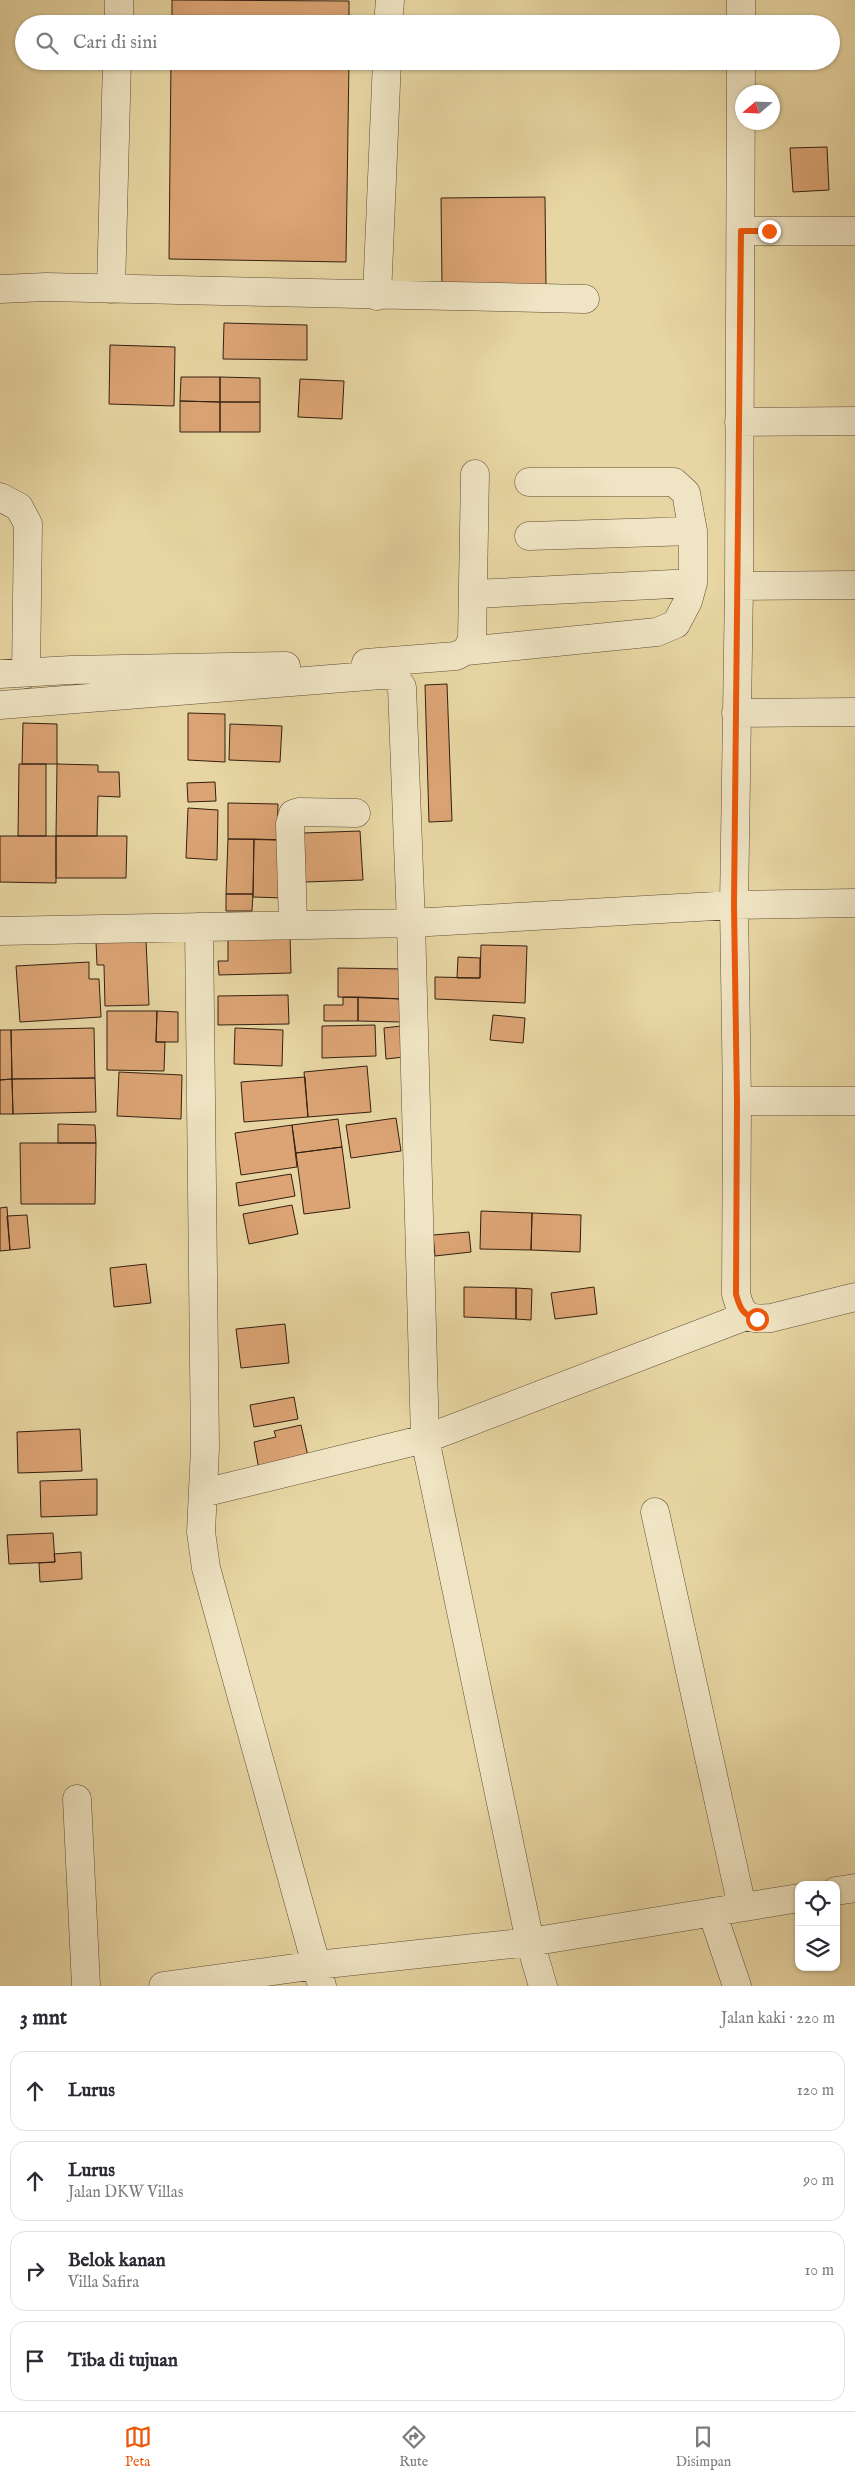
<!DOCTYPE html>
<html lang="id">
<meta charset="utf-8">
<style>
body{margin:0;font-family:"IM FELL English",serif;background:#f7f7f7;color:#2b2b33}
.controls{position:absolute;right:15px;bottom:15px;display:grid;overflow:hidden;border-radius:10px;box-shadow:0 1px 4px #0004}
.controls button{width:45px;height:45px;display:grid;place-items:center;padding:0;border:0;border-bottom:1px solid #e1e1e2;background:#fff;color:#2b2b33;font:25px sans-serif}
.compass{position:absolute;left:735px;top:85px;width:45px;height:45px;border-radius:50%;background:#fff;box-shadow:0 1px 4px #0004;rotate:251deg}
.stop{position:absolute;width:15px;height:15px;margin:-11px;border:4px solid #ea580c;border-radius:50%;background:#fff}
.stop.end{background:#ea580c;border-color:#fff;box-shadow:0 1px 5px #0008}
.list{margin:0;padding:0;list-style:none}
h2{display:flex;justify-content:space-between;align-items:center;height:65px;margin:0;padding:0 20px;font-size:21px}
h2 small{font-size:16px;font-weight:400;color:#7c7c81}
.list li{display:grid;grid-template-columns:32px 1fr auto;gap:15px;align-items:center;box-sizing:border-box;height:80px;margin:0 10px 10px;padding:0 10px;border:1px solid #e1e1e2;border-radius:15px}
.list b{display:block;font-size:19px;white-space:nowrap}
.list p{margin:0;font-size:16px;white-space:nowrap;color:#7c7c81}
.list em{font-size:16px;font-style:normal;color:#7c7c81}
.icon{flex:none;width:28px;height:28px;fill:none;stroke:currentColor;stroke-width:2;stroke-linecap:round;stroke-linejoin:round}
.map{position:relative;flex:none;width:855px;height:1986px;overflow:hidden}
.search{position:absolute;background:#fff;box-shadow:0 1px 4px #0004;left:15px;right:15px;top:15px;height:55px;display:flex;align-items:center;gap:12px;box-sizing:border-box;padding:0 18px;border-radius:28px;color:#7c7c81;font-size:19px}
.sheet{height:425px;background:#fff}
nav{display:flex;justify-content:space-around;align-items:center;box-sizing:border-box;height:70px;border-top:1px solid #e1e1e2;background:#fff;font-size:14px;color:#7c7c81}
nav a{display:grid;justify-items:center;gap:2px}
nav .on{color:#ea580c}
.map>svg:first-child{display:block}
</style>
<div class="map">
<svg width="855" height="1986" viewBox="0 0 855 1986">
<rect width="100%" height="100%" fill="#e7d6a3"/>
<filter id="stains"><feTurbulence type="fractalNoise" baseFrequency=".004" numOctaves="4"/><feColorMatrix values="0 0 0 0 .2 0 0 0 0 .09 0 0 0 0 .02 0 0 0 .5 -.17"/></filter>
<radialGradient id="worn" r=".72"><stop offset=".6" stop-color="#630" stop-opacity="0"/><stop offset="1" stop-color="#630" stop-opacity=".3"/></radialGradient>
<!-- building -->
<path fill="#dca474" stroke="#331f10" d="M172 0 349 1V24H172Z
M171 61H349L346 262 169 259Z
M827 147 829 190 793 192 790 148Z
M545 197 546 286H442L441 198Z
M224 323 307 325V360L223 359Z
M110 345 175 347 174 406 109 404Z
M181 377H220V402L180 401Z
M220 377 260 378V402H220Z
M300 379 344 381 342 419 298 417Z
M180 401 220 402V432H180Z
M220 402H260V432H220Z
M447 684 452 821 429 822 425 685Z
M188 713 225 714V762L188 760Z
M23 723 57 724V764H22Z
M230 724 282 726 280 762 229 760Z
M19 764H46V836H18Z
M57 764 98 765V772H119L120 797 98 796 97 836H56Z
M215 782 216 801 188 802 187 783Z
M228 803 278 804 277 840 228 839Z
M188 808 218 810 217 860 186 858Z
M360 831 363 880 305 882 303 833Z
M0 836H56V883L0 882Z
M56 836H127L126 878H56Z
M228 839H254L253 894H226Z
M254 839 284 840 283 898 253 897Z
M226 894H253L252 911H226Z
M290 935 291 973 219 975 218 961H228V937Z
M146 941 149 1005 105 1006 104 965H97L96 942Z
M481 945 527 946 525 1003 435 999V977L480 978Z
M458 957 480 958V978H457Z
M89 962V979H99L101 1017 20 1022 16 966Z
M338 968 404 969 403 999 338 997Z
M288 995 289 1024 218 1025V996Z
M343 997H358V1021H324V1005H343Z
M358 997 403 999 402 1022 358 1021Z
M107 1011H157L156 1042H165L164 1071 107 1070Z
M157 1011 178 1012V1042H156Z
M493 1015 525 1018 523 1043 490 1040Z
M375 1025 376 1056 322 1058V1026Z
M401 1026 404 1057 386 1059 384 1028Z
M94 1028 95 1078 12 1079 11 1030Z
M235 1028 283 1030 282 1066 234 1064Z
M0 1030H11L12 1079 0 1080Z
M367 1066 371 1112 308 1117 304 1072Z
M119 1072 182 1075 181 1119 117 1116Z
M305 1077 308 1117 244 1122 241 1082Z
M95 1078 96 1112 13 1114 12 1079Z
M12 1079 13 1114H0V1080Z
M396 1118 401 1151 351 1158 346 1125Z
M338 1119 342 1147 296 1153 292 1125Z
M58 1124 95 1125 96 1143H58Z
M292 1125 297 1167 241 1175 235 1133Z
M20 1143H96L95 1204H21Z
M342 1147 350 1208 304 1214 296 1153Z
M291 1174 295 1196 239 1206 236 1183Z
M292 1205 298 1234 249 1244 243 1214Z
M7 1207 10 1250 0 1251V1208Z
M481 1211 532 1213 531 1250 480 1249Z
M532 1213 581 1215 580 1252 531 1250Z
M27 1215 30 1248 10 1250 7 1216Z
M469 1232 471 1252 435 1256 433 1235Z
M146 1264 151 1303 114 1307 110 1268Z
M464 1287 516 1288V1319L464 1317Z
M594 1287 597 1314 555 1319 551 1293Z
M516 1288 532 1289 531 1320 516 1319Z
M285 1324 289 1363 241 1368 236 1329Z
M294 1397 298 1419 254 1427 250 1405Z
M301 1425 309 1461 259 1470 254 1442 276 1437 274 1431Z
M80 1429 82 1471 18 1473 17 1432Z
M97 1479V1515L41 1517 40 1481Z
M53 1533 55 1562 9 1564 7 1535Z
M81 1552 82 1579 40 1582 39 1563 55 1562 54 1554Z"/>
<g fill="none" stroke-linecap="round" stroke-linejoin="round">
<!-- minor casing -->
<g stroke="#604d35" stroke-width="29">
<path id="minor" d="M741 0V24
M119 24V0
M388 24 390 0
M741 61 739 586 734 905 737 1101 736 1294C742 1317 749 1320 771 1318L855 1297
M741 231H855
M0 289 46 287 585 299
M111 289 117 61
M377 296 387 61
M739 422 855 421
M0 497 19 507 28 524 26 674
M529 536 693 531
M739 586 855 585
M475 594 693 583
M466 651 657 632 676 624 688 601 693 583V531L686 493 674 482H529
M366 663 456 656 466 651 472 640 475 474
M0 674 71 670 286 666
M0 705 381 675 394 676 402 687 411 923 425 1439 530 1942 543 1986
M736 713 855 712
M293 924 290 824 293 814 299 812 356 813
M199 927 205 1448 201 1532 206 1568 322 1986
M0 931 411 923 734 905 855 903
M737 1101H855
M203 1493 425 1439 746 1316
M655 1512 742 1907
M77 1799 86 1986
M836 1891 855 1888
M712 1912 737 1986
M163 1986 317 1965 530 1942 799 1898"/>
</g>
<!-- minor -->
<use href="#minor" stroke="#efe4c3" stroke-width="28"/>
</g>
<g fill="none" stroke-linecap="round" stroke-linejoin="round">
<!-- route -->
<path stroke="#ea580c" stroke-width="6" d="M757 1319C743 1315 740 1309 736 1294L737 1101 734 905 741 231H769"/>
</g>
<rect width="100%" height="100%" filter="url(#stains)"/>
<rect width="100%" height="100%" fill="url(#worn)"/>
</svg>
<div class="controls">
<button><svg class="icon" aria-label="locate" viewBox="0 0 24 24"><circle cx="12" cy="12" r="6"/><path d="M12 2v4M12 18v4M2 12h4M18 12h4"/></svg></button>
<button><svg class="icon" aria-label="layers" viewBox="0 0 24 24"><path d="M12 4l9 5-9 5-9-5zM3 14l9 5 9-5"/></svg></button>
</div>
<svg class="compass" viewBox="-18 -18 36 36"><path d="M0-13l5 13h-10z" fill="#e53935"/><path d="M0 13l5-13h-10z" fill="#7c7c81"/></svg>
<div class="stop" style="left:757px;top:1319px"></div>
<div class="stop end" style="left:769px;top:231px"></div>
<div class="search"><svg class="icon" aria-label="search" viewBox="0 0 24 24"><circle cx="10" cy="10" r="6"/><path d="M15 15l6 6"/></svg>Cari di sini</div>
</div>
<section class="sheet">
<h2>3 mnt<small>Jalan kaki · 220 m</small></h2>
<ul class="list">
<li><svg class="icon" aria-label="ahead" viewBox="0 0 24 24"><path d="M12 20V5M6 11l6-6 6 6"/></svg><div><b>Lurus</b></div><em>120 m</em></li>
<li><svg class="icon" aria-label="ahead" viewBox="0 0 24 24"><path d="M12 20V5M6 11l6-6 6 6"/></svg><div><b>Lurus</b><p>Jalan DKW Villas</p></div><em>90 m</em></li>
<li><svg class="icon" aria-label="right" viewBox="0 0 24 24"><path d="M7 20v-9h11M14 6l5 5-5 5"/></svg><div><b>Belok kanan</b><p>Villa Safira</p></div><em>10 m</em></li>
<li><svg class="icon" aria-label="arrive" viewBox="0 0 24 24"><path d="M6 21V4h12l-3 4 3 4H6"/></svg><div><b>Tiba di tujuan</b></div></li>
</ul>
</section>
<nav>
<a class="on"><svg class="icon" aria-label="map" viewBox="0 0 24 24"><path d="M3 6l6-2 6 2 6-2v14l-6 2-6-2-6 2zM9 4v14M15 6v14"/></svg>Peta</a>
<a><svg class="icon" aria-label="directions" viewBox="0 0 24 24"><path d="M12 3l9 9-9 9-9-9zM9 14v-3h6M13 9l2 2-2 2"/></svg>Rute</a>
<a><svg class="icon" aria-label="saved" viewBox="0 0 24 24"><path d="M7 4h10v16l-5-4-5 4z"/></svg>Disimpan</a>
</nav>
